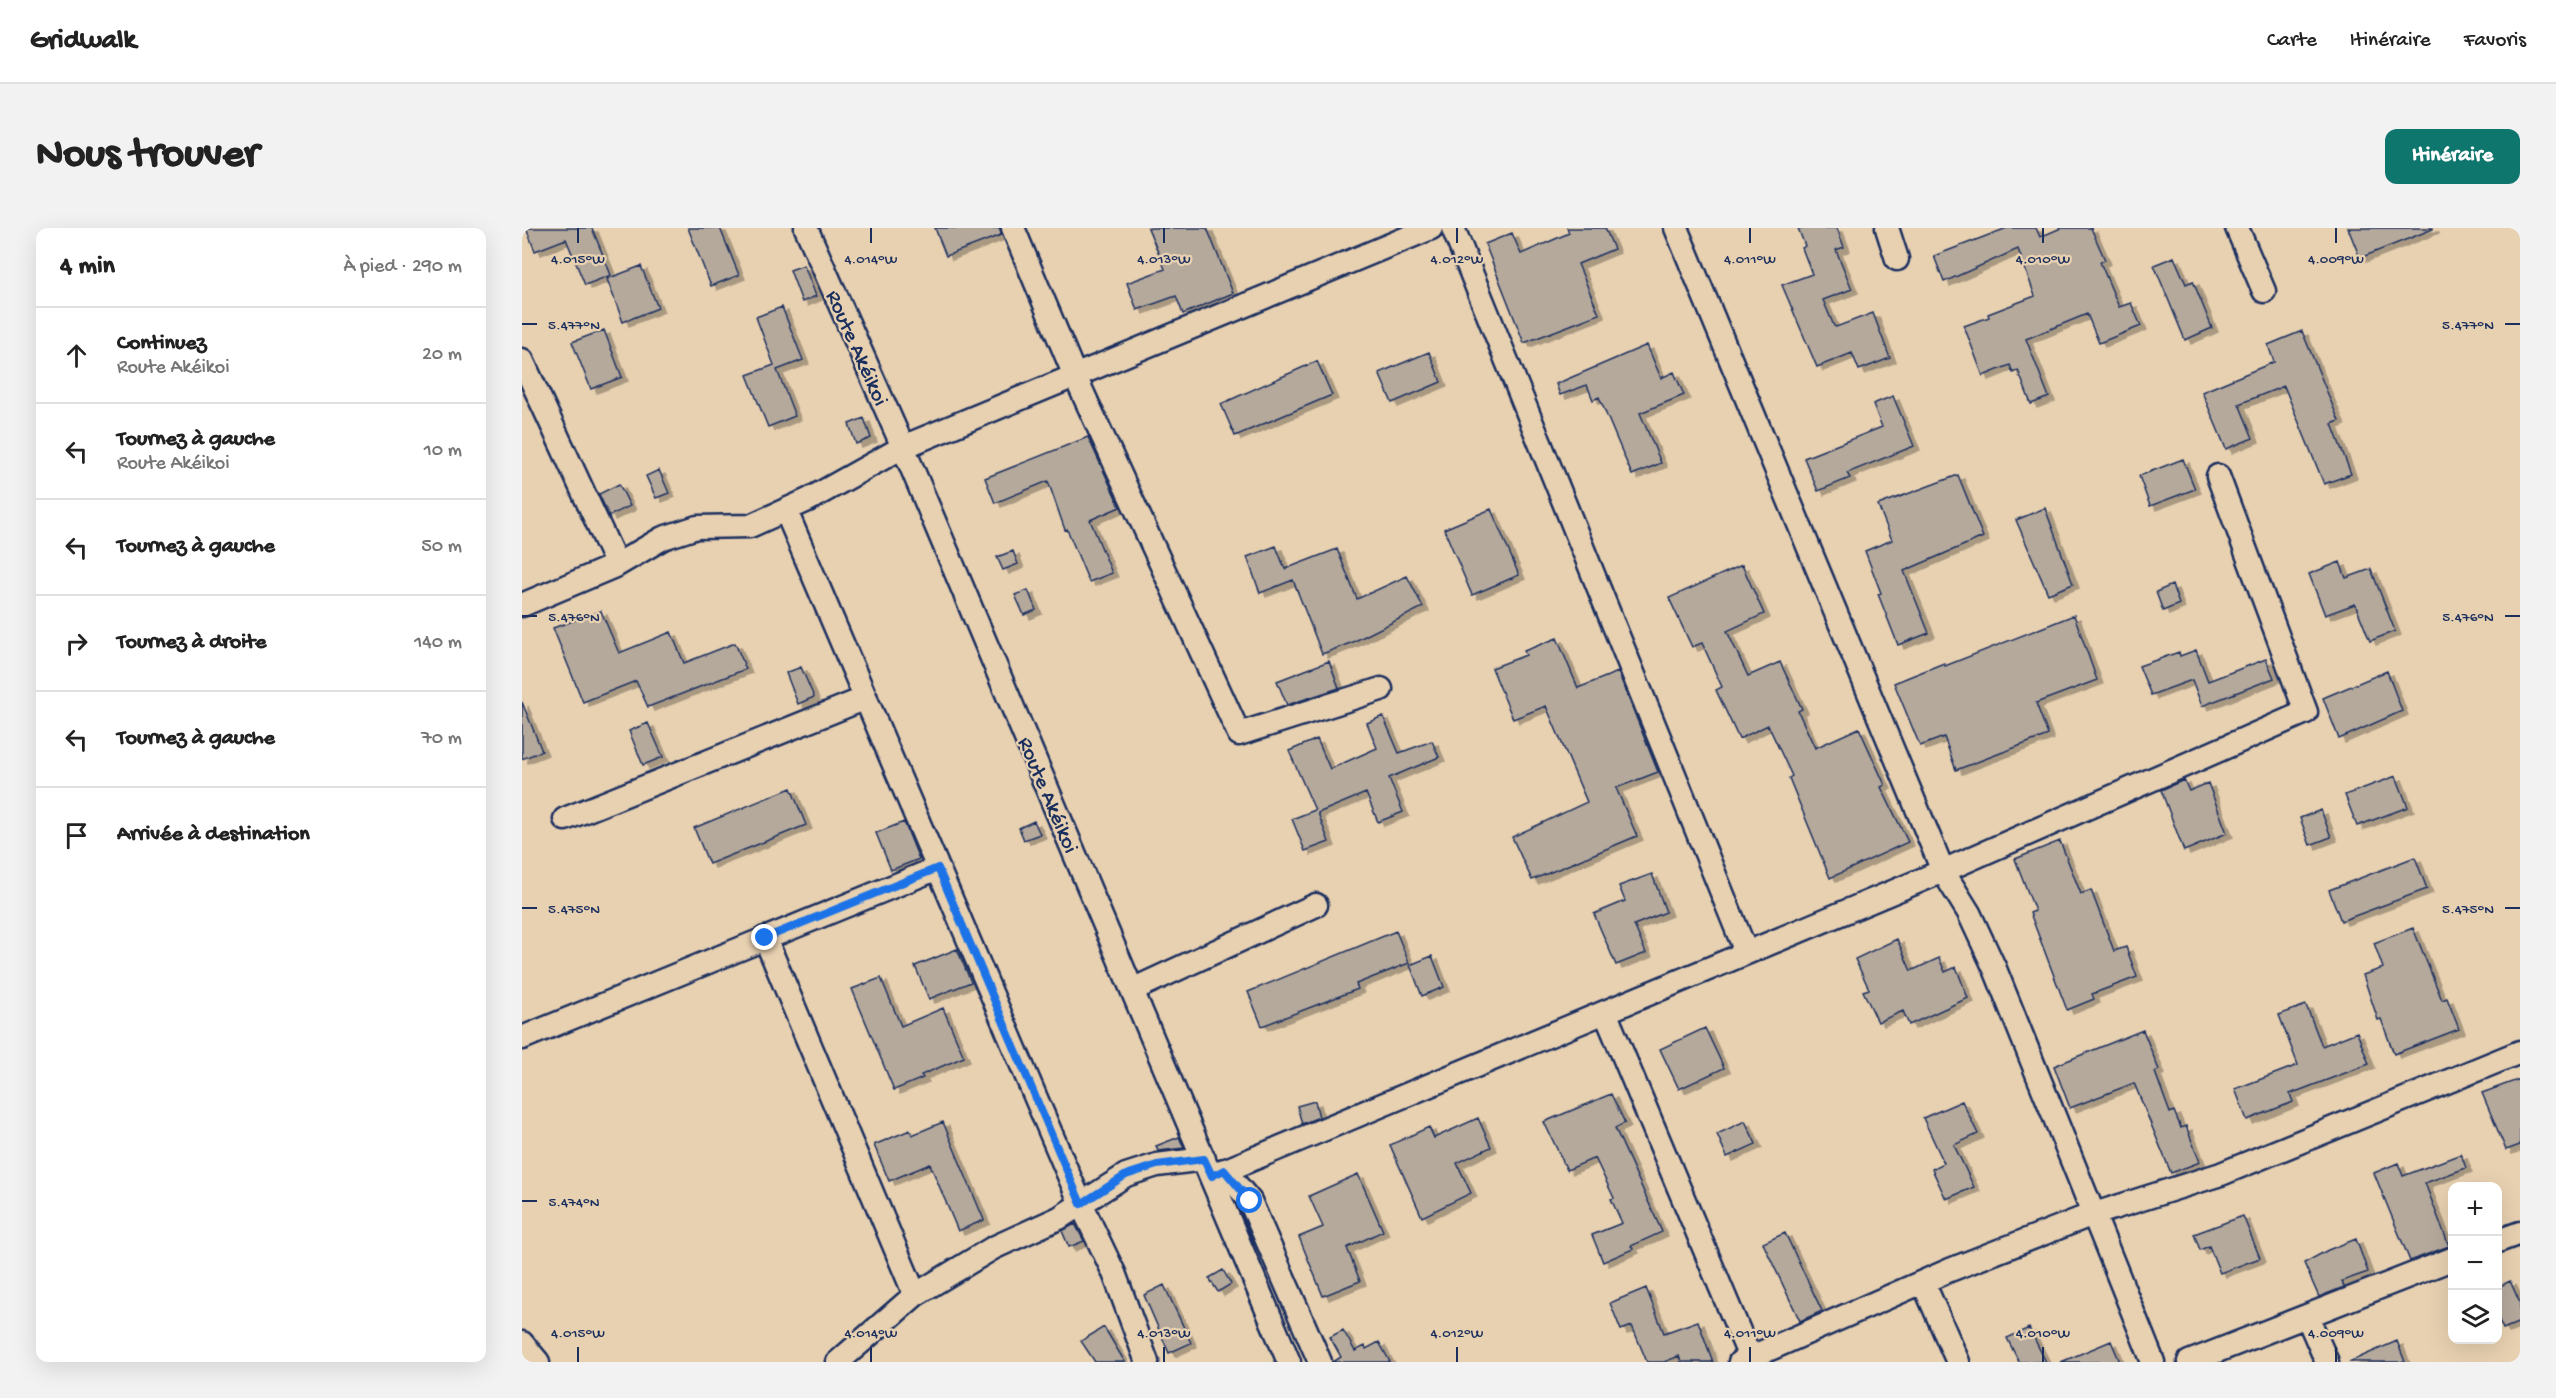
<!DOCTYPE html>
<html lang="fr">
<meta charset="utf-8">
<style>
body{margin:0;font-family:"Gochi Hand",sans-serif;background:#f2f2f2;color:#222}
.controls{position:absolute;right:18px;bottom:18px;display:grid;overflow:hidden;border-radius:12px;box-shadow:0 6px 24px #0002}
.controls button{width:54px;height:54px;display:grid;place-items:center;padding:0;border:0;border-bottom:2px solid #e0e0e0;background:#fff;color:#222;font:30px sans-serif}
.stop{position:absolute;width:18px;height:18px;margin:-14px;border:4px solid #1a73e8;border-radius:50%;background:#fff}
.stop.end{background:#1a73e8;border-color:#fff;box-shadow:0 2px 6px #0008}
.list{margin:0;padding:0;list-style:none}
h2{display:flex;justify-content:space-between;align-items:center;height:78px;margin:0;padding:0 24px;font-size:26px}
h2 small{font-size:20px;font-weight:400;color:#767676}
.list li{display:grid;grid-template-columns:39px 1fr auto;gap:18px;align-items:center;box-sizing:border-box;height:96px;padding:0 24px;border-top:2px solid #e0e0e0}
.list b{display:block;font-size:22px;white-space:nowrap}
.list p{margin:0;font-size:20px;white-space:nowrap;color:#767676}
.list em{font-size:20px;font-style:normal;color:#767676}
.icon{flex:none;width:33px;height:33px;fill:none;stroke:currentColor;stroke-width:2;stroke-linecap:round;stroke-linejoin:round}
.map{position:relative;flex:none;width:1998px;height:1134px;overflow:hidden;border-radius:12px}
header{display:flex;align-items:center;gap:36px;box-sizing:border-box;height:84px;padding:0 30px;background:#fff;border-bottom:2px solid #e0e0e0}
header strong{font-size:28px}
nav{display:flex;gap:33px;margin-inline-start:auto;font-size:21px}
.intro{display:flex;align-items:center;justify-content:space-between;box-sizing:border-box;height:144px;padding:0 36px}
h1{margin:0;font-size:42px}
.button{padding:15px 27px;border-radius:12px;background:#0f766e;color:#fff;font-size:21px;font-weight:700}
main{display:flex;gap:36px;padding:0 36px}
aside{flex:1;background:#fff;border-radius:12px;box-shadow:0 6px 24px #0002}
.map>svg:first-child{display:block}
</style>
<header>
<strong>Gridwalk</strong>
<nav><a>Carte</a><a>Itinéraire</a><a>Favoris</a></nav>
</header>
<div class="intro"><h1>Nous trouver</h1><a class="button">Itinéraire</a></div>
<main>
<aside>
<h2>4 min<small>À pied · 290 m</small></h2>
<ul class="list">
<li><svg class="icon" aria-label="ahead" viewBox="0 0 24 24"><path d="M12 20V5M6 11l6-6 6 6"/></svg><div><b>Continuez</b><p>Route Akéikoi</p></div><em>20 m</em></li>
<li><svg class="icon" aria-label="left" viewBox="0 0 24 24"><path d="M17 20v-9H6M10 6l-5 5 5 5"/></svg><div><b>Tournez à gauche</b><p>Route Akéikoi</p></div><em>10 m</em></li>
<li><svg class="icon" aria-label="left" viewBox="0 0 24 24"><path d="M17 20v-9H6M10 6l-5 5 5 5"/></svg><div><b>Tournez à gauche</b></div><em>50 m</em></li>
<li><svg class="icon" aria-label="right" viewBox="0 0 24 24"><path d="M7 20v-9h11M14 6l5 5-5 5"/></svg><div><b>Tournez à droite</b></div><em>140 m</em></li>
<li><svg class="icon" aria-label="left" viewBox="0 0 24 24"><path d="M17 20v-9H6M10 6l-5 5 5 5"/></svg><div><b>Tournez à gauche</b></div><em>70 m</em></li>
<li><svg class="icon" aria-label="arrive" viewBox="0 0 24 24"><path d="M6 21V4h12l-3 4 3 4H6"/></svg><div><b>Arrivée à destination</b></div></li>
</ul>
</aside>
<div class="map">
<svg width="1998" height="1134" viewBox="0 0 1998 1134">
<defs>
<filter id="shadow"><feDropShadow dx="6" dy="4" stdDeviation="0" flood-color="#0004"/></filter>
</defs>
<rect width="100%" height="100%" fill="#e8d1b1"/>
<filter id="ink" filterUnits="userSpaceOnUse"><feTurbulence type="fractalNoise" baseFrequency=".0167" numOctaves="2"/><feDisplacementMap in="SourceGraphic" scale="12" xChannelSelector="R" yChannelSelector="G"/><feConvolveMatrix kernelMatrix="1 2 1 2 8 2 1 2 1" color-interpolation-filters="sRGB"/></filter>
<g filter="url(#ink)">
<!-- building -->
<path fill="#b5a99c" stroke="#1b2f5e" stroke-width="1.5" filter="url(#shadow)" d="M4 0H70L89 47 63 57 44 11 13 23Z
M166 0H198L217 47 189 58Z
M413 0H478L479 7 424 28Z
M626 0H685L711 65 661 86 654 68 615 82 605 55 643 41Z
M1045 0H1083L1092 21 1056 36 1077 86 1002 115 963 16 990 5 999 26 1047 5Z
M1276 0H1315L1322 19 1314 22 1330 61 1301 72 1312 98 1314 99 1351 85 1368 130 1337 142 1330 125 1295 139 1260 57 1290 46 1280 20 1283 18Z
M1485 0H1514L1518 9 1539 0H1569L1583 32 1578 34 1597 79 1609 75 1619 98 1577 115 1565 86 1504 111 1527 169 1509 176 1496 142 1491 145 1488 137 1461 148 1442 98 1467 89 1466 86 1513 68 1496 21 1422 54 1412 28Z
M1826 0H1911V1L1838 30Z
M1652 29 1664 56 1671 53 1690 100 1663 112 1632 37Z
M282 37 294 68 280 74 268 42Z
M119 38 136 80 101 94 85 51Z
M260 79 281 132 255 142 273 188 246 199 225 147 252 137 234 89Z
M82 102 100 149 69 161 50 114Z
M1780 103 1817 193 1810 196 1829 246 1802 256 1762 158 1717 176 1731 210 1704 221 1680 164 1752 134 1746 117Z
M1125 117 1139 150 1152 144 1162 167 1118 185 1139 235 1110 247 1077 169 1071 172 1065 157 1038 167 1034 156Z
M907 124 919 154 870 175 857 145Z
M795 133 810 167 713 208 699 176Z
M1371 168 1392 218 1325 245 1328 250 1296 263 1282 230 1360 199 1351 176Z
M342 190 349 210 334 216 327 196Z
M566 209 598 279 568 292 590 345 567 354 545 301 543 302 526 253 473 275 463 250Z
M1661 231 1673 261 1628 278 1617 248Z
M137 242 147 265 134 270 124 248Z
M1436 247 1461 309 1382 343 1407 405 1376 417 1356 366 1359 365 1343 323 1370 312 1356 277Z
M97 256 108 278 87 288 77 266Z
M1523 280 1551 356 1526 366 1494 292Z
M969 281 997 347 950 367 922 301Z
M754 318 763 341 815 321 835 371 885 348 901 379 831 414 800 426 771 352 738 365 725 329Z
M491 323 496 336 481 342 475 329Z
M1818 334 1824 350 1849 341 1873 403 1848 413 1833 376 1803 387 1787 346Z
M1220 337 1242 386 1205 403 1226 448 1258 434 1280 481 1276 483 1293 520 1337 500 1363 557 1359 559 1386 614 1308 650 1267 550 1270 548 1246 497 1217 511 1194 462 1200 459 1180 415 1170 419 1147 370Z
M1650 357 1657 376 1641 383 1634 364Z
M506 362 514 382 502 387 493 367Z
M79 383 97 425 149 404 162 435 213 415 224 441 126 479 114 453 61 474 31 400Z
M1552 387 1575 452 1514 475 1526 507 1434 542 1422 509 1398 518 1372 455 1422 435 1423 438Z
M1035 410 1056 460 1096 444 1136 544 1094 560 1115 608 1010 652 990 609 1065 574 1024 478 991 491 970 440 1004 427 1002 423Z
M1674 422 1686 453 1744 431 1752 450 1680 478 1670 452 1629 467 1617 438 1657 424 1658 428Z
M807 433 817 460 765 477 755 453Z
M279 439 292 469 276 476 264 445Z
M1865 443 1880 483 1817 511 1801 470Z
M0 474 20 523 0 531Z
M861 488 877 525 910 513 917 529 867 550 881 584 856 594 844 565 796 585 807 614 783 623 770 591 793 582 767 523 795 511 808 541 855 520 845 495Z
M126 495 141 529 121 537 107 503Z
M1874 548 1886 579 1835 598 1823 567Z
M1662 552 1667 563 1686 555 1705 605 1662 623 1639 562Z
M269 560 284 597 187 636 172 600Z
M1799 582 1809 609 1788 617 1778 590Z
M512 593 518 606 502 612 497 600Z
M382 594 397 631 369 642 354 605Z
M1538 613 1559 666 1569 662 1592 723 1604 719 1615 749 1570 766 1572 771 1545 782 1508 685 1513 683 1493 631Z
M1893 629 1905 661 1819 693 1807 662Z
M1130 646 1144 684 1112 697 1124 725 1094 737 1072 686 1103 673 1097 658Z
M1891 700 1920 772 1925 770 1937 801 1872 826 1859 791 1856 792 1841 747 1861 740 1852 715Z
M874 703 887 735 834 756 836 761 740 798 726 764Z
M1375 711 1389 743 1417 730 1423 744 1434 739 1446 770 1387 797 1381 783 1356 794 1341 763 1347 761 1333 731Z
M435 721 449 754 407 771 393 738Z
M910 728 922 759 900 768 888 737Z
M359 750 379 798 421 780 442 829 399 847 401 850 372 862 330 761Z
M1784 777 1800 818 1835 804 1847 836 1768 866 1771 874 1725 892 1713 861 1776 837 1757 787Z
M1183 800 1202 840 1157 861 1138 821Z
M1621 802 1637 842 1633 844 1648 885 1652 883 1659 900 1664 898 1678 934 1649 945 1612 855 1548 880 1532 838Z
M1998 851V917L1984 922 1960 865Z
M1089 866 1103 895 1093 900 1140 1004 1109 1018 1111 1021 1081 1034 1070 1007 1100 995 1089 971 1092 970 1073 930 1045 942 1022 894Z
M793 873 797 889 780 896 775 878Z
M1440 873 1456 906 1432 917 1452 959 1424 971 1410 941 1422 935 1401 890Z
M956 890 969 919 935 935 949 965 900 989 868 917 907 899 912 910Z
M1223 893 1234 916 1205 929 1195 906Z
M421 894 462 992 436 1003 408 936 367 953 352 917 388 902 390 907Z
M657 909 662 920 636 923 634 918Z
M1939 926 1944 940 1903 955 1927 1018 1888 1033 1852 945 1876 935 1881 948Z
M836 946 861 1003 825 1020 838 1053 801 1068 777 1009 801 999 787 968Z
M1721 988 1738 1030 1698 1045 1687 1018 1678 1022 1672 1006Z
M553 996 562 1013 547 1019 540 1003Z
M1263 1005 1300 1083 1278 1093 1241 1015Z
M1834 1011 1846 1044 1820 1053 1822 1059 1797 1069 1782 1035 1806 1022Z
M701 1042 709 1056 696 1064 687 1050Z
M1988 1053 1998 1075V1094L1981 1101 1976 1090V1059Z
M642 1057 669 1115 647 1125 622 1067Z
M1124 1060 1142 1105 1176 1093 1191 1134H1159L1157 1128 1142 1134H1125L1110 1098 1099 1102 1088 1075Z
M582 1099 603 1134H573L559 1113Z
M1507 1100 1524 1134H1497L1485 1110Z
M821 1102 833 1123 843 1118 844 1121 857 1114 868 1134H811L819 1129 808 1109Z
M1589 1113 1598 1134H1539Z
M1875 1113 1883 1134H1827Z"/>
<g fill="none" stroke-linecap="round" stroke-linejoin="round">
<!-- minor casing -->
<g stroke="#1b2f5e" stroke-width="27">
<path id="minor" d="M284 0 381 219 767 1134
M491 0 553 148 717 506 859 461
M931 0 1224 724
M1154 0 1421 643 1447 685 1473 741 1631 1134
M1365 0 1375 31
M1715 0 1742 63
M0 132 95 337
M264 283 559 976 592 1045 625 1134
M0 377 95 337 141 310 175 299 228 298 286 272 381 219 909 0
M43 591 344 470
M243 710 393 1067
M610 762 794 677
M1083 784 1230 1134
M0 810 416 640
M702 942 728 973 798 1134
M690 948 1421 643 1784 484 1696 248
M1976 1013 1998 1005
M1401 1054 1436 1134
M1785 1088 1805 1134
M0 1115 16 1134
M316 1134 393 1067 471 1020 537 990 604 947 635 937 682 931
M1218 1134 1428 1042 1566 988 1699 946 1998 824
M1667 1134 1930 1031"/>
</g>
<!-- minor -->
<use href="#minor" stroke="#e8d1b1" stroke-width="22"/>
</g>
</g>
<g fill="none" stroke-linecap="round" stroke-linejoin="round" filter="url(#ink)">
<!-- route -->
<path stroke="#1a73e8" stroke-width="8" d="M243 710 416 640 559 976 604 947 635 937 682 931 690 948 702 942 728 973"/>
</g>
<!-- ticks -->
<path fill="none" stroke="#1b2f5e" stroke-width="2" d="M56 0V15M349 0V15M642 0V15M935 0V15M1228 0V15M1521 0V15M1814 0V15M0 96H15M1983 96H1998M0 388H15M1983 388H1998M0 680H15M1983 680H1998M0 973H15M56 1119V1134M349 1119V1134M642 1119V1134M935 1119V1134M1228 1119V1134M1521 1119V1134M1814 1119V1134"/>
<g text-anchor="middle" stroke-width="4.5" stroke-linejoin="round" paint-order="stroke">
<!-- street labels -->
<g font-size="22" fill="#1b2f5e" stroke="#e8d1b1">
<text transform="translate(337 119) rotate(66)" y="8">Route Akéikoi</text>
<text transform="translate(528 566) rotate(67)" y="8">Route Akéikoi</text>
</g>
</g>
<g font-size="15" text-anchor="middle" fill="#1b2f5e" stroke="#e8d1b1" stroke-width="4.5" stroke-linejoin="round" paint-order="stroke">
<text x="56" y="35">4.015°W</text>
<text x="349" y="35">4.014°W</text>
<text x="642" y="35">4.013°W</text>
<text x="935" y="35">4.012°W</text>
<text x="1228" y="35">4.011°W</text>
<text x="1521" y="35">4.010°W</text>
<text x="1814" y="35">4.009°W</text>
<text x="52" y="101">5.477°N</text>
<text x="1946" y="101">5.477°N</text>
<text x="52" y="393">5.476°N</text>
<text x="1946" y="393">5.476°N</text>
<text x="52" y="685">5.475°N</text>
<text x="1946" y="685">5.475°N</text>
<text x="52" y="978">5.474°N</text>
<text x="56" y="1109">4.015°W</text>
<text x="349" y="1109">4.014°W</text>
<text x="642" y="1109">4.013°W</text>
<text x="935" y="1109">4.012°W</text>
<text x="1228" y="1109">4.011°W</text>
<text x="1521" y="1109">4.010°W</text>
<text x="1814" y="1109">4.009°W</text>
</g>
</svg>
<div class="controls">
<button>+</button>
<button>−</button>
<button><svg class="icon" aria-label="layers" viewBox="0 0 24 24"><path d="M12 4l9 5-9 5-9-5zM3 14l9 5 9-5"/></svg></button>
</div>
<div class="stop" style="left:728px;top:973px"></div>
<div class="stop end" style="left:243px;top:710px"></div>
</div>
</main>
